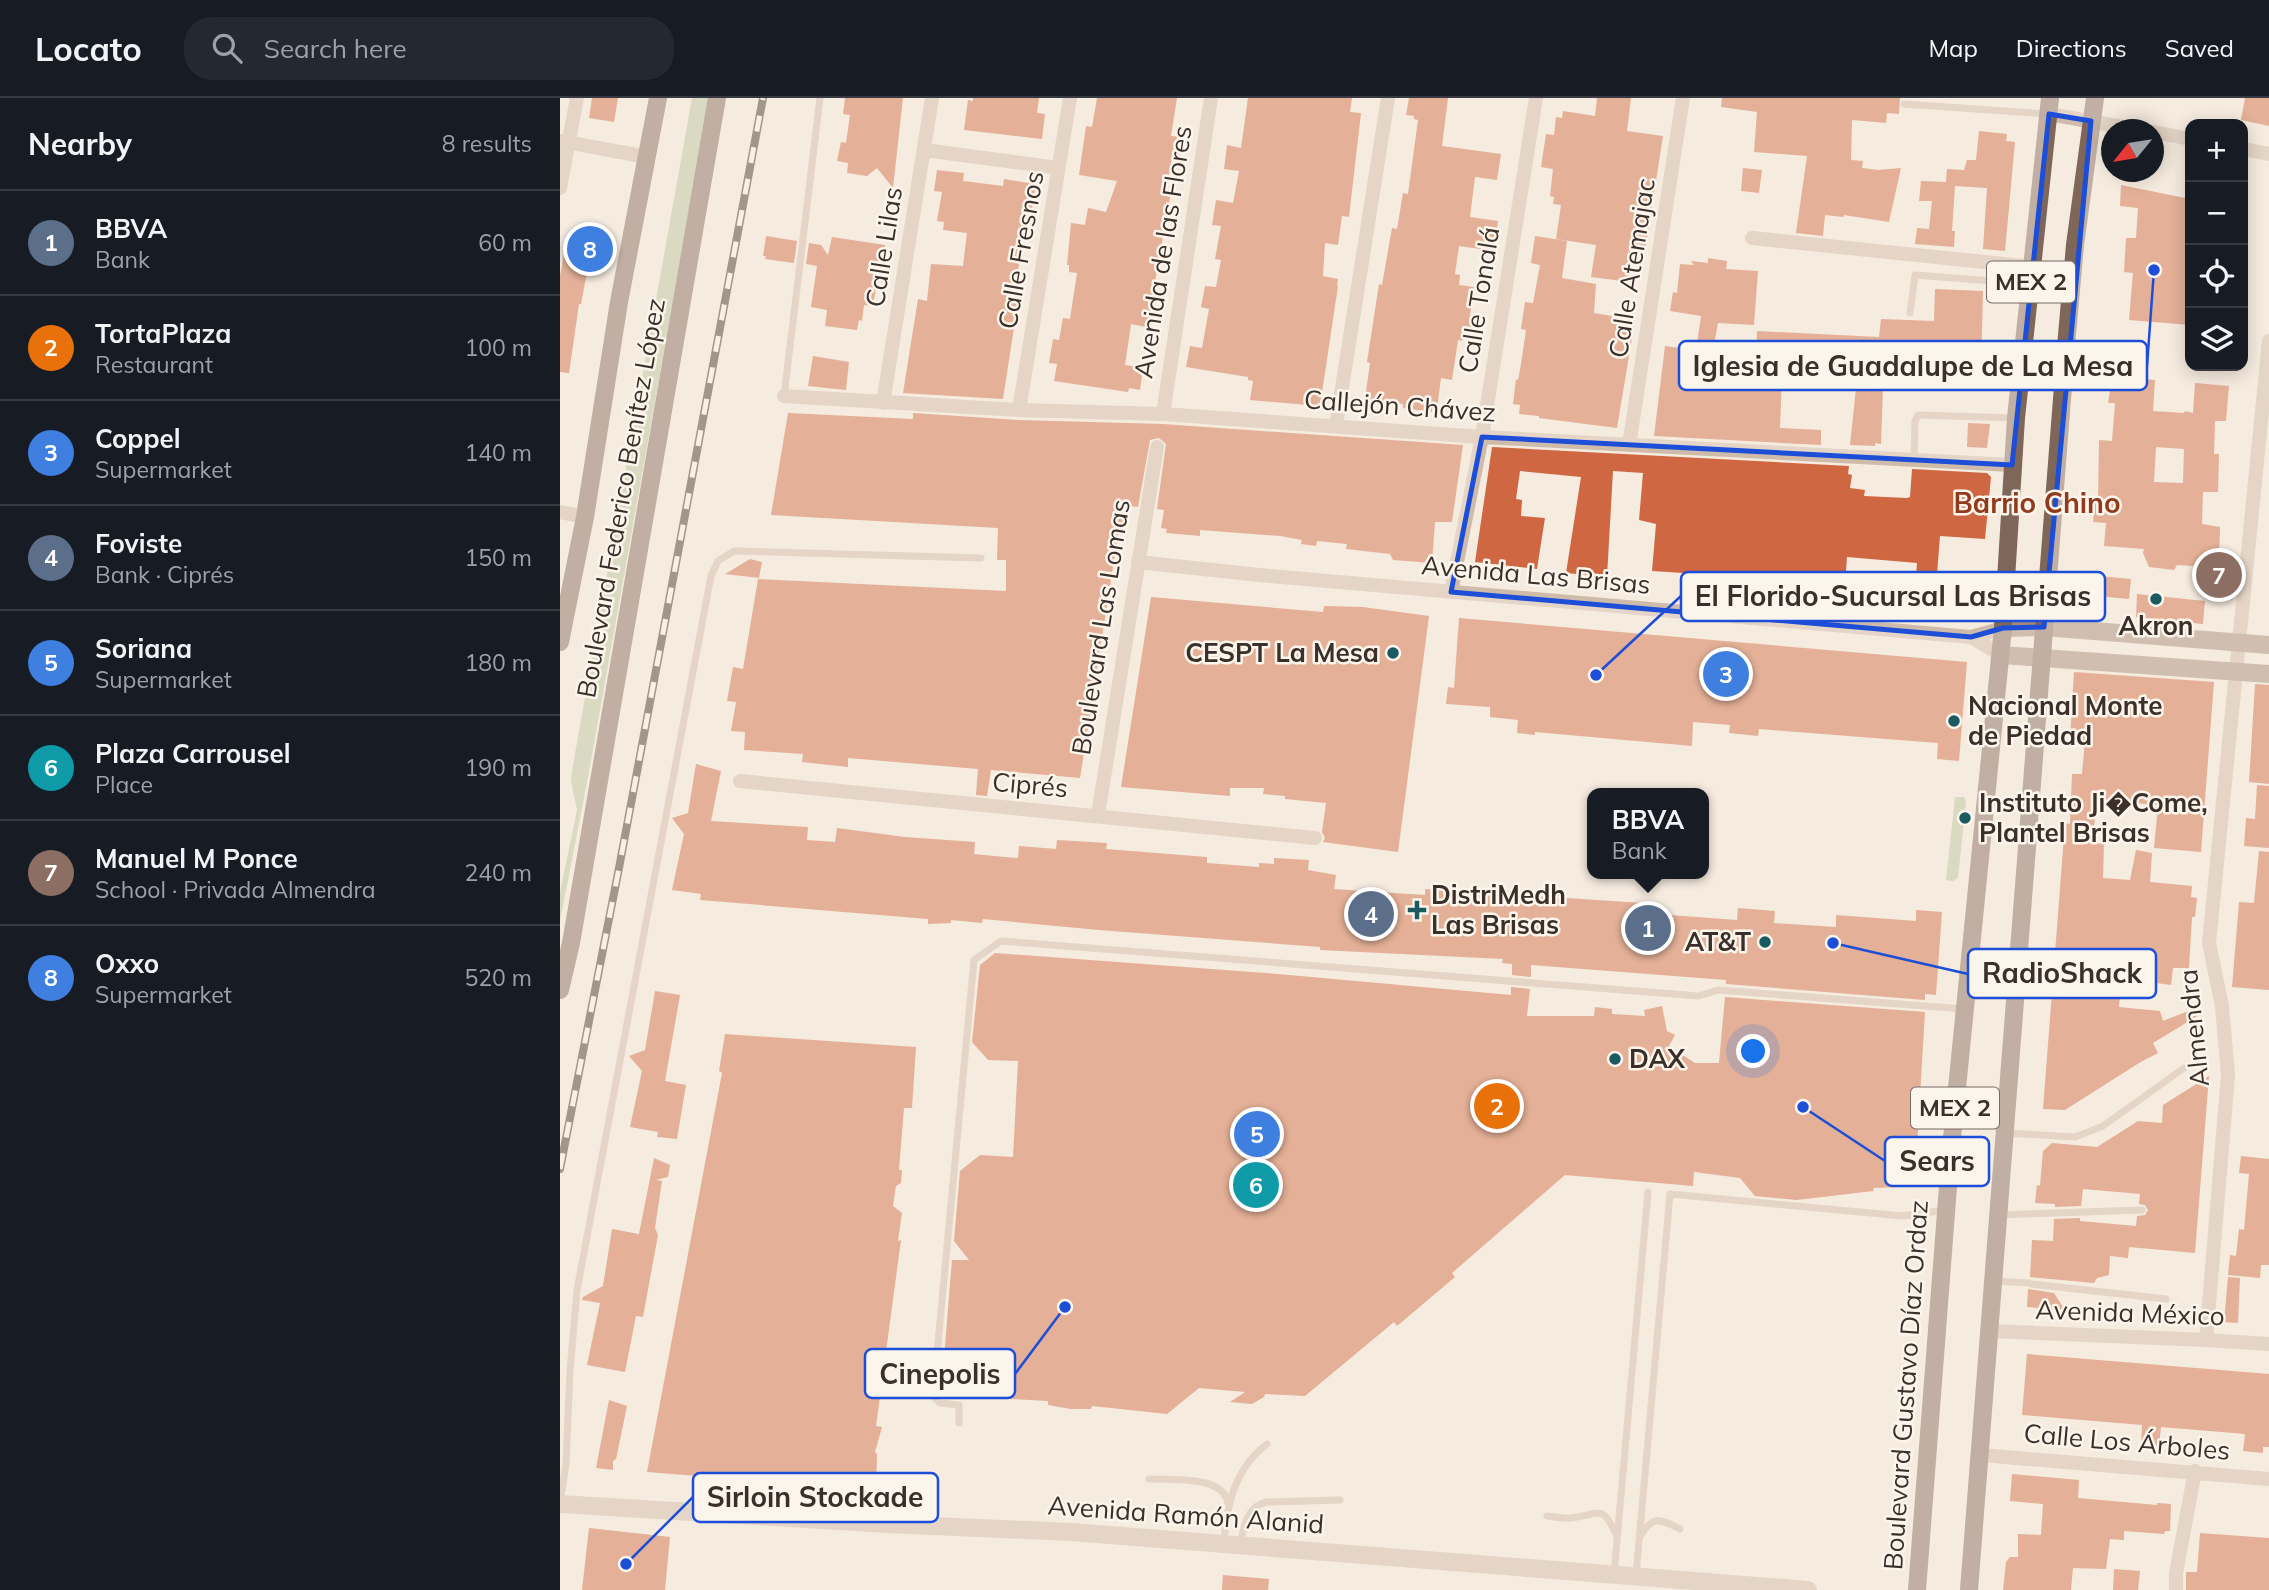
<!DOCTYPE html>
<meta charset="utf-8">
<style>
body{margin:0;font-family:Mulish,sans-serif;background:#242831;color:#f1f3f6}
.controls{position:absolute;right:21px;top:21px;display:grid;overflow:hidden;border-radius:14px;box-shadow:0 4px 18px #0003}
.controls button{width:63px;height:63px;display:grid;place-items:center;padding:0;border:0;border-bottom:2px solid #363941;background:#171b24;color:#f1f3f6;font:35px sans-serif}
.compass{position:absolute;left:1541px;top:21px;width:63px;height:63px;border-radius:50%;background:#171b24;box-shadow:0 4px 18px #0003;rotate:240deg}
.you{position:absolute;left:1194px;top:954px;width:24px;height:24px;margin:-18px;border:5px solid #fff;border-radius:50%;background:#1a73e8;box-shadow:0 0 0 10px #1a73e833}
.badge{display:grid;place-items:center;width:46px;height:46px;border-radius:50%;background:#7c3aed;color:#fff;font-size:23px;font-weight:700}
.pin{position:absolute;translate:-50% -50%;border:4px solid #fff;box-shadow:0 2px 7px #0006}
.popup{position:absolute;left:1027px;top:690px;width:122px;height:91px;box-sizing:border-box;display:grid;place-content:center;border-radius:14px;background:#171b24;filter:drop-shadow(0 2px 5px #0005);font-size:23px;white-space:nowrap;color:#9ea1a6}
.popup b{font-size:26px;color:#f1f3f6}
.popup::after{content:'';position:absolute;left:50%;top:100%;margin-left:-14px;border:14px solid transparent;border-top-color:#171b24}
.list{margin:0;padding:0;list-style:none}
h2{display:flex;justify-content:space-between;align-items:center;height:91px;margin:0;padding:0 28px;font-size:30px}
h2 small{font-size:23px;font-weight:400;color:#9ea1a6}
.list li{display:grid;grid-template-columns:46px 1fr auto;gap:21px;align-items:center;box-sizing:border-box;height:105px;padding:0 28px;border-top:2px solid #363941}
.list b{display:block;font-size:26px;white-space:nowrap}
.list p{margin:0;font-size:23px;white-space:nowrap;color:#9ea1a6}
.list em{font-size:23px;font-style:normal;color:#9ea1a6}
.icon{flex:none;width:38px;height:38px;fill:none;stroke:currentColor;stroke-width:2;stroke-linecap:round;stroke-linejoin:round}
.map{position:relative;flex:none;width:1709px;height:1492px;overflow:hidden}
header{display:flex;align-items:center;gap:42px;box-sizing:border-box;height:98px;padding:0 35px;background:#171b24;border-bottom:2px solid #363941}
header strong{font-size:33px}
nav{display:flex;gap:38px;margin-inline-start:auto;font-size:24px}
.search{width:490px;height:63px;background:#242831;display:flex;align-items:center;gap:18px;box-sizing:border-box;padding:0 24px;border-radius:28px;color:#9ea1a6;font-size:26px}
main{display:flex}
aside{flex:1;background:#171b24}
.map>svg:first-child{display:block}
</style>
<header>
<strong>Locato</strong>
<div class="search"><svg class="icon" aria-label="search" viewBox="0 0 24 24"><circle cx="10" cy="10" r="6"/><path d="M15 15l6 6"/></svg>Search here</div>
<nav><a>Map</a><a>Directions</a><a>Saved</a></nav>
</header>
<main>
<aside>
<h2>Nearby<small>8 results</small></h2>
<ul class="list">
<li><span class="badge" style="background:#5c6f8a">1</span><div><b>BBVA</b><p>Bank</p></div><em>60 m</em></li>
<li><span class="badge" style="background:#e8710a">2</span><div><b>TortaPlaza</b><p>Restaurant</p></div><em>100 m</em></li>
<li><span class="badge" style="background:#3f7fe0">3</span><div><b>Coppel</b><p>Supermarket</p></div><em>140 m</em></li>
<li><span class="badge" style="background:#5c6f8a">4</span><div><b>Foviste</b><p>Bank · Ciprés</p></div><em>150 m</em></li>
<li><span class="badge" style="background:#3f7fe0">5</span><div><b>Soriana</b><p>Supermarket</p></div><em>180 m</em></li>
<li><span class="badge" style="background:#0f9aa8">6</span><div><b>Plaza Carrousel</b><p>Place</p></div><em>190 m</em></li>
<li><span class="badge" style="background:#8d6e63">7</span><div><b>Manuel M Ponce</b><p>School · Privada Almendra</p></div><em>240 m</em></li>
<li><span class="badge" style="background:#3f7fe0">8</span><div><b>Oxxo</b><p>Supermarket</p></div><em>520 m</em></li>
</ul>
</aside>
<div class="map">
<svg width="1709" height="1492" viewBox="0 0 1709 1492">
<rect width="100%" height="100%" fill="#f5ebdf"/>
<!-- green -->
<path fill="#b7c59d" d="M132 0H149L29 674 0 823V794L17 712 11 683 13 667Z
M1395 699H1404L1406 704 1398 780 1393 783 1386 782Z"/>
<!-- building -->
<path fill="#cf6842" fill-rule="evenodd" d="M32 0H58L54 24 29 20Z
M285 0H343L333 90 317 70 307 78 287 75 288 65 277 63 281 44 286 45 290 17 283 16Z
M413 0H479L477 15 485 16 482 41 404 32 408 2 413 3Z
M537 0H617L611 38 622 39 618 60H612L609 77 607 93 611 94 593 195H596L591 230 571 226 565 267 583 270 580 292 569 290 568 294 494 283 497 266 489 265 493 241 499 242 503 220 510 221 517 175 509 174V167H507L511 125 525 127 528 110 546 114 557 83 519 77 526 28 532 29Z
M688 0H792L790 14 801 15 789 119 782 118 778 147 765 145 763 178 778 181 777 188H778L760 308 690 302 693 283 688 282V279L626 269 630 248 642 250 649 211 641 209 645 188 656 189 661 162 655 161 661 128 652 127 656 102 673 105 679 73 664 71 667 47 681 50Z
M849 0H888L882 48 941 56 937 82 915 79 910 119 938 123 934 153 899 148 895 176 900 177 899 187 914 189 909 225 918 226 915 242 903 240 902 243 898 242 892 282 881 280 877 311 872 310V314L843 310V306L805 301 810 265 807 264 819 186 822 187 832 130 837 131 843 95 848 96 858 22 854 21V18L846 17Z
M1037 0H1071L1067 33 1103 38 1085 154 1074 152 1070 184 1031 179 1036 147 996 141 1001 107 993 106 994 99 990 98 993 71 981 69 986 36 994 37 996 19 1002 20 1003 13 1035 18Z
M1162 0H1340L1339 16 1327 15 1326 25 1292 22 1291 62 1303 63 1302 70 1318 72 1341 70 1329 124 1284 117 1283 119 1265 117 1263 138 1236 135 1247 58 1194 54 1197 14 1161 9Z
M1685 0H1709V28L1681 22Z
M1419 33 1447 36 1446 43 1455 44 1445 153 1423 151 1427 90 1395 88 1392 133H1395L1394 149 1355 146 1357 130 1369 131 1372 103H1359L1361 83 1386 84 1387 71 1404 72 1407 62H1416Z
M1183 70 1202 72 1199 95 1181 93Z
M377 72 404 75 403 83 443 88 444 81 476 86 472 111H466L455 197H459L443 301 343 295 358 201 367 203 371 166 403 168 407 135 383 132 384 124 377 123 382 94 374 93Z
M1561 87 1630 101V227L1569 222 1573 175 1564 174 1566 140H1576L1578 110 1560 108Z
M7 138 21 140 31 153 21 206H19L9 275 0 274V178Z
M206 138 237 143 234 165 205 161 206 158H203Z
M975 138 1007 143 1002 180 1036 186 1034 215 1075 222 1057 330 979 320V318L959 316 960 307 953 306 956 281 958 282 961 266 966 232 961 231 965 204 973 205 980 167 971 165Z
M272 139 325 147 321 177H318L313 208 304 207 302 223 299 222 297 232 265 228 267 212 251 209 257 168 246 166 249 145 261 147 268 157Z
M1148 160 1167 163 1166 171 1198 173 1194 227 1158 225 1152 257 1196 260 1197 233 1319 239 1321 221 1374 223 1375 191 1423 193 1421 273 1403 272V244L1347 242 1346 270 1338 269 1337 291 1323 290 1321 346 1315 345V348L1290 347 1297 280 1222 276 1220 330 1261 332V347L1094 338 1105 248 1136 252 1141 218 1110 213 1113 194 1117 195 1120 166 1134 167 1131 163 1148 165Z
M253 258 289 264 286 292 248 288Z
M1574 280 1595 282 1593 313 1624 315 1625 313 1633 315 1635 285 1669 288 1666 323H1655L1654 356H1659L1658 394H1643L1642 426 1660 429 1659 463H1639L1634 468 1617 467 1614 472 1589 469 1583 455 1584 451 1544 448 1546 425 1533 424 1535 402H1538L1539 342 1552 343 1555 305H1548L1552 282 1574 284ZM1596 349 1624 351 1623 385 1594 384Z
M228 315 353 321V315L458 322 603 326 903 347 892 424H875L872 465 833 462 830 456 786 451 787 446 757 443 756 448 741 446 742 442 720 438 640 432V438L606 435 607 431 601 430 604 412 597 411 606 346 599 340 590 342 578 409 570 408V411L566 410 562 437H558L520 680 431 672 427 698 416 697 418 671 288 660V669L242 664 243 656 184 652 185 634 171 633 176 604 167 603 173 569 183 571 198 481 446 493V462H437L438 430 211 417Z
M1408 325 1430 326 1427 350 1407 349Z
M932 349 1289 368 1288 376 1292 377 1290 390 1305 392 1304 398 1347 400 1350 399 1352 371 1427 375 1431 379 1425 441 1380 438 1375 502 1361 501 1355 493 1357 465 1287 459 1285 487 1277 496 1261 494 1262 483 1213 481 1212 488 1122 482 1123 475 1092 473 1096 426 1079 422 1083 375 1053 373 1047 479 1006 475 1021 379 960 373 956 401 962 402 961 418 985 420 977 471 915 464Z
M190 461 202 464 199 480 165 476Z
M1527 477 1571 481 1569 501 1526 497Z
M1577 496 1645 503 1643 526 1576 519Z
M591 499 763 514 764 508 803 509 869 518 838 754 763 744 765 740 762 734 766 705 725 701V698L703 696 704 690H670V698L561 689Z
M899 520 1407 564 1399 663 1377 661 1378 645 1199 631 1198 638 1169 635 1170 627 1133 624 1132 648 975 634V637L957 635 958 622 930 619V609L886 606 888 589 894 590Z
M1514 574 1654 584 1641 754 1594 750 1598 707 1537 702 1533 737H1537L1536 745 1544 746 1543 780 1570 782 1576 752 1592 755 1590 784 1632 788 1631 799 1637 800 1635 819H1632L1629 870H1613L1611 887 1596 885 1597 880 1562 876 1559 909 1600 913 1603 923 1636 910 1639 917 1593 945 1598 955 1579 965 1505 1012 1483 1011 1505 725 1510 726 1512 676H1522L1525 643 1510 641Z
M1695 586 1709 587V686L1689 684Z
M136 666 161 673 151 723 248 729 247 742 275 744 277 730 345 739 415 744 414 756 445 759 458 760 459 748 496 751 497 742 547 745 546 751 647 759V765L699 769V765L714 766V760L749 762 748 772 776 777 774 791 865 797V791L1083 805 1082 815 1177 822 1178 810 1215 813 1214 825 1276 829V817L1356 823V812L1382 814 1376 897 1365 896V902L1166 886V882L971 867V879L952 877V866L942 865 943 861 760 852V849L539 832 423 821 422 825 391 822V825L368 826V821L140 802 141 796 112 792 124 736 112 720 128 715Z
M1697 687 1709 688V750L1684 748 1686 720 1695 721Z
M1699 753 1709 754V892L1672 889 1679 804 1694 805Z
M435 855 718 876 951 897V889L970 891 967 918H1034L1035 909 1052 911V916L1085 918 1084 912 1102 908 1107 933 1115 937 1109 948 1135 965H1159L1165 899 1365 914 1356 1066 1352 1077 1339 1089 1314 1090 1313 1093 1237 1102 1195 1098 1180 1080 1134 1074 1133 1088 1005 1077 892 1175 895 1179 837 1228 834 1224 745 1298 705 1296 704 1299 692 1306 670 1304 685 1294 639 1290 607 1316 532 1308 531 1311H510L488 1307V1303L381 1297 392 1162H409L394 1143 400 1073 420 1057 453 1059 458 963 428 962 412 944 420 867Z
M95 893 120 897 105 983 126 987 117 1041 97 1039 98 1034 70 1029 82 973 69 958 85 952Z
M165 936 356 949 352 1010H344L339 1072H342L341 1085 336 1088 333 1108 342 1115 338 1143 341 1142 316 1328 322 1329 315 1354 317 1356 316 1392 87 1374 162 975 159 973Z
M1649 978 1635 1155 1569 1149 1568 1160 1550 1158 1549 1177 1537 1180 1534 1185 1470 1179 1472 1142 1493 1143 1494 1121 1520 1120V1123L1576 1128 1577 1118 1585 1117 1588 1112 1585 1107 1579 1106 1580 1096 1523 1091 1521 1108 1495 1109V1106L1475 1105 1477 1087 1480 1088 1483 1053 1492 1045 1537 1049 1578 1023 1602 1025 1603 1007Z
M1681 1058 1709 1061V1167H1701L1700 1180 1668 1177 1670 1157 1676 1158 1679 1131 1684 1132 1689 1076 1679 1075Z
M94 1060 110 1067 108 1079 96 1082 102 1083 95 1130 98 1137 83 1219 76 1218 65 1274 27 1267 40 1205 22 1202 23 1199 43 1188 52 1131 79 1136Z
M1668 1179 1680 1180 1678 1225 1664 1224Z
M1468 1191 1494 1195 1505 1212 1467 1209Z
M1467 1256 1709 1276V1349H1703V1355L1683 1353 1685 1336 1601 1329 1599 1348 1581 1347 1582 1327 1462 1317Z
M49 1302 67 1308 56 1361 53 1363V1372L36 1370Z
M1452 1376 1519 1382 1518 1400 1597 1407V1405L1611 1406 1610 1433H1605L1604 1436 1564 1433V1442L1550 1441 1546 1471 1513 1470 1511 1492H1443L1446 1464 1450 1459H1458V1436L1481 1437 1483 1406 1450 1403Z
M29 1430 110 1439 105 1492H22Z
M1640 1435 1709 1440V1492H1626V1474H1637Z
M1554 1471 1580 1473 1578 1492H1553Z
M663 1477 709 1481 708 1492H662Z"/>
<g fill="none" stroke-linecap="round" stroke-linejoin="round">
<!-- service -->
<path stroke="#cebba9" stroke-width="7" d="M1344 6 1487 16
M1350 215 1355 177 1471 186
M224 298 260 0
M1354 361 1355 323 1358 317 1456 320
M1446 1035 1515 1039 1543 1028 1624 970
M1439 1117 1582 1112
M1434 1183 1469 1185
M1471 1186 1606 1201
M399 1325V1307L380 1305 373 1298 414 862 441 843 1139 898 1158 892 1404 911
M589 1381C612 1382 663 1377 668 1405
M0 1405 6 1366 10 1273 17 1192 151 478 158 463 174 453 421 460
M987 1418C995 1419 1004 1421 1011 1420 1041 1417 1041 1404 1057 1438
M1081 1437C1093 1416 1102 1422 1120 1431
M664 1444C667 1406 675 1370 707 1346
M681 1446C683 1429 687 1409 706 1404L780 1402
M1054 1476 1088 1094
M1076 1477 1110 1096 1342 1118 1386 1112"/>
<!-- minor -->
<path stroke="#cebba9" stroke-width="14" d="M1489 16 1580 32
M1594 34 1630 41
M0 43 87 59
M1683 51 1709 56
M364 52 499 70
M0 90 17 0
M1192 140 1473 169
M224 298 459 312 603 316 922 339 1452 367
M323 305 372 0
M459 312 510 0
M603 316 651 0
M776 327 828 0
M1069 347 1123 0
M0 414 25 419
M578 464 699 477 1411 539 1443 530
M891 494 922 339 976 0
M1411 539 1441 557
M180 683C372 703 563 720 755 740
M538 717 597 349
M1429 1233 1646 1242 1709 1246
M1646 1242 1668 977 1662 908 1649 845 1709 243
M1421 1357 1709 1381
M1616 1492V1475L1635 1373"/>
<!-- tertiary -->
<path stroke="#cebba9" stroke-width="18" d="M0 1406 328 1426 511 1434 1248 1492"/>
<!-- secondary -->
<path stroke="#a2897a" stroke-width="18" d="M1443 530 1484 529 1709 547
M1441 557 1709 576"/>
<!-- primary -->
<path stroke="#7e6659" stroke-width="18" d="M0 544 25 419 59 204 98 0
M0 892 11 845 157 0
M1357 1492 1391 1050 1443 530 1456 320 1490 0
M1409 1492 1507 237 1515 147 1535 0"/>
<!-- rail casing -->
<g stroke="#3b2f29" stroke-width="8">
<path id="rail" d="M0 1071 59 770 203 0"/>
</g>
<!-- rail -->
<use href="#rail" stroke="#fbf5ec" stroke-width="5" stroke-dasharray="16" stroke-linecap="butt"/>
</g>
<!-- marked area -->
<path d="M0 0H1709V1492H0ZM1489 16 1531 23 1484 529 1443 530 1411 539 891 494 922 339 1452 367Z" fill="#f5ebdf" fill-opacity=".55" fill-rule="evenodd"/>
<path fill="none" stroke="#1d4ed8" stroke-width="5" stroke-linejoin="round" d="M1489 16 1531 23 1484 529 1443 530 1411 539 891 494 922 339 1452 367Z"/>
<!-- markers -->
<g fill="#1b5a60" stroke="#fbf5ec" stroke-width="2.5">
<circle cx="1596" cy="501" r="7"/>
<circle cx="833" cy="555" r="7"/>
<circle cx="1394" cy="623" r="7"/>
<circle cx="1405" cy="720" r="7"/>
<path d="M853.5 801.5h7v7h7v7h-7v7h-7v-7h-7v-7h7z"/>
<circle cx="1205" cy="844" r="7"/>
<circle cx="1055" cy="961" r="7"/>
</g>
<g text-anchor="middle" stroke-width="5" stroke-linejoin="round" paint-order="stroke">
<!-- shield labels -->
<g fill="#fbf5ec" stroke="#756a64" stroke-width="2">
<rect x="1427" y="163.5" width="88" height="41" rx="5"/>
<rect x="1351" y="989.5" width="88" height="41" rx="5"/>
</g>
<g font-size="24" font-weight="bold" fill="#3b2f29">
<text x="1471" y="192">MEX 2</text>
<text x="1395" y="1018">MEX 2</text>
</g>
<!-- street labels -->
<g font-size="26" fill="#3b2f29" stroke="#fbf5ec">
<text transform="translate(324 149) rotate(-81)" y="9">Calle Lilas</text>
<text transform="translate(461 152) rotate(-80)" y="9">Calle Fresnos</text>
<text transform="translate(603 154) rotate(-81)" y="9">Avenida de las Flores</text>
<text transform="translate(1072 170) rotate(-81)" y="9">Calle Atemajac</text>
<text transform="translate(919 202) rotate(-81)" y="9">Calle Tonalá</text>
<text transform="translate(840 308) rotate(4)" y="9">Callejón Chávez</text>
<text transform="translate(61 400) rotate(-80)" y="9">Boulevard Federico Benítez López</text>
<text transform="translate(976 477) rotate(5)" y="9">Avenida Las Brisas</text>
<text transform="translate(541 529) rotate(-81)" y="9">Boulevard Las Lomas</text>
<text transform="translate(470 687) rotate(5)" y="9">Ciprés</text>
<text transform="translate(1634 930) rotate(-96)" y="9">Almendra</text>
<text transform="translate(1570 1215) rotate(2)" y="9">Avenida México</text>
<text transform="translate(1346 1287) rotate(-86)" y="9">Boulevard Gustavo Díaz Ordaz</text>
<text transform="translate(1567 1344) rotate(5)" y="9">Calle Los Árboles</text>
<text transform="translate(626 1417) rotate(4)" y="9">Avenida Ramón Alanid</text>
</g>
<!-- poi labels -->
<g font-size="26" font-weight="bold" fill="#3b2f29" stroke="#fbf5ec" text-anchor="start">
<text x="1596" y="537" text-anchor="middle">Akron</text>
<text x="819" y="564" text-anchor="end">CESPT La Mesa</text>
<text x="1408" y="617">Nacional Monte<tspan x="1408" dy="30">de Piedad</tspan></text>
<text x="1419" y="714">Instituto Ji�Come,<tspan x="1419" dy="30">Plantel Brisas</tspan></text>
<text x="871" y="806">DistriMedh<tspan x="871" dy="30">Las Brisas</tspan></text>
<text x="1191" y="853" text-anchor="end">AT&amp;T</text>
<text x="1069" y="970">DAX</text>
</g>
<!-- neighbourhood labels -->
<g font-size="28" font-weight="bold" fill="#913a1c" stroke="#fbf5ec">
<text x="1477" y="415">Barrio Chino</text>
</g>
</g>
<!-- callouts -->
<path fill="none" stroke="#1d4ed8" stroke-width="2.5" d="M1594 172L1587 268M1036 577L1121 498M1273 845L1408 876M1243 1009L1325 1063M505 1209L455 1276M66 1466L133 1399"/>
<g fill="#1d4ed8" stroke="#fbf5ec" stroke-width="2.5">
<circle cx="1594" cy="172" r="7"/>
<circle cx="1036" cy="577" r="7"/>
<circle cx="1273" cy="845" r="7"/>
<circle cx="1243" cy="1009" r="7"/>
<circle cx="505" cy="1209" r="7"/>
<circle cx="66" cy="1466" r="7"/>
</g>
<g fill="#fbf5ec" stroke="#1d4ed8" stroke-width="2.5">
<rect x="1119" y="243" width="468" height="49" rx="7"/>
<rect x="1121" y="474" width="424" height="49" rx="7"/>
<rect x="1408" y="851" width="188" height="49" rx="7"/>
<rect x="1325" y="1039" width="104" height="49" rx="7"/>
<rect x="305" y="1251" width="150" height="49" rx="7"/>
<rect x="133" y="1375" width="245" height="49" rx="7"/>
</g>
<g font-size="28" text-anchor="middle" font-weight="bold" fill="#3b2f29">
<text x="1353" y="278">Iglesia de Guadalupe de La Mesa</text>
<text x="1333" y="508">El Florido-Sucursal Las Brisas</text>
<text x="1502" y="885">RadioShack</text>
<text x="1377" y="1073">Sears</text>
<text x="380" y="1286">Cinepolis</text>
<text x="255" y="1409">Sirloin Stockade</text>
</g>
</svg>
<div class="controls">
<button>+</button>
<button>−</button>
<button><svg class="icon" aria-label="locate" viewBox="0 0 24 24"><circle cx="12" cy="12" r="6"/><path d="M12 2v4M12 18v4M2 12h4M18 12h4"/></svg></button>
<button><svg class="icon" aria-label="layers" viewBox="0 0 24 24"><path d="M12 4l9 5-9 5-9-5zM3 14l9 5 9-5"/></svg></button>
</div>
<svg class="compass" viewBox="-18 -18 36 36"><path d="M0-13l5 13h-10z" fill="#e53935"/><path d="M0 13l5-13h-10z" fill="#9ea1a6"/></svg>
<div class="you"></div>
<div class="pin badge" style="left:1088px;top:830px;background:#5c6f8a">1</div>
<div class="popup"><b>BBVA</b>Bank</div>
<div class="pin badge" style="left:937px;top:1008px;background:#e8710a">2</div>
<div class="pin badge" style="left:1166px;top:576px;background:#3f7fe0">3</div>
<div class="pin badge" style="left:811px;top:816px;background:#5c6f8a">4</div>
<div class="pin badge" style="left:697px;top:1036px;background:#3f7fe0">5</div>
<div class="pin badge" style="left:696px;top:1087px;background:#0f9aa8">6</div>
<div class="pin badge" style="left:1659px;top:477px;background:#8d6e63">7</div>
<div class="pin badge" style="left:30px;top:151px;background:#3f7fe0">8</div>
</div>
</main>
